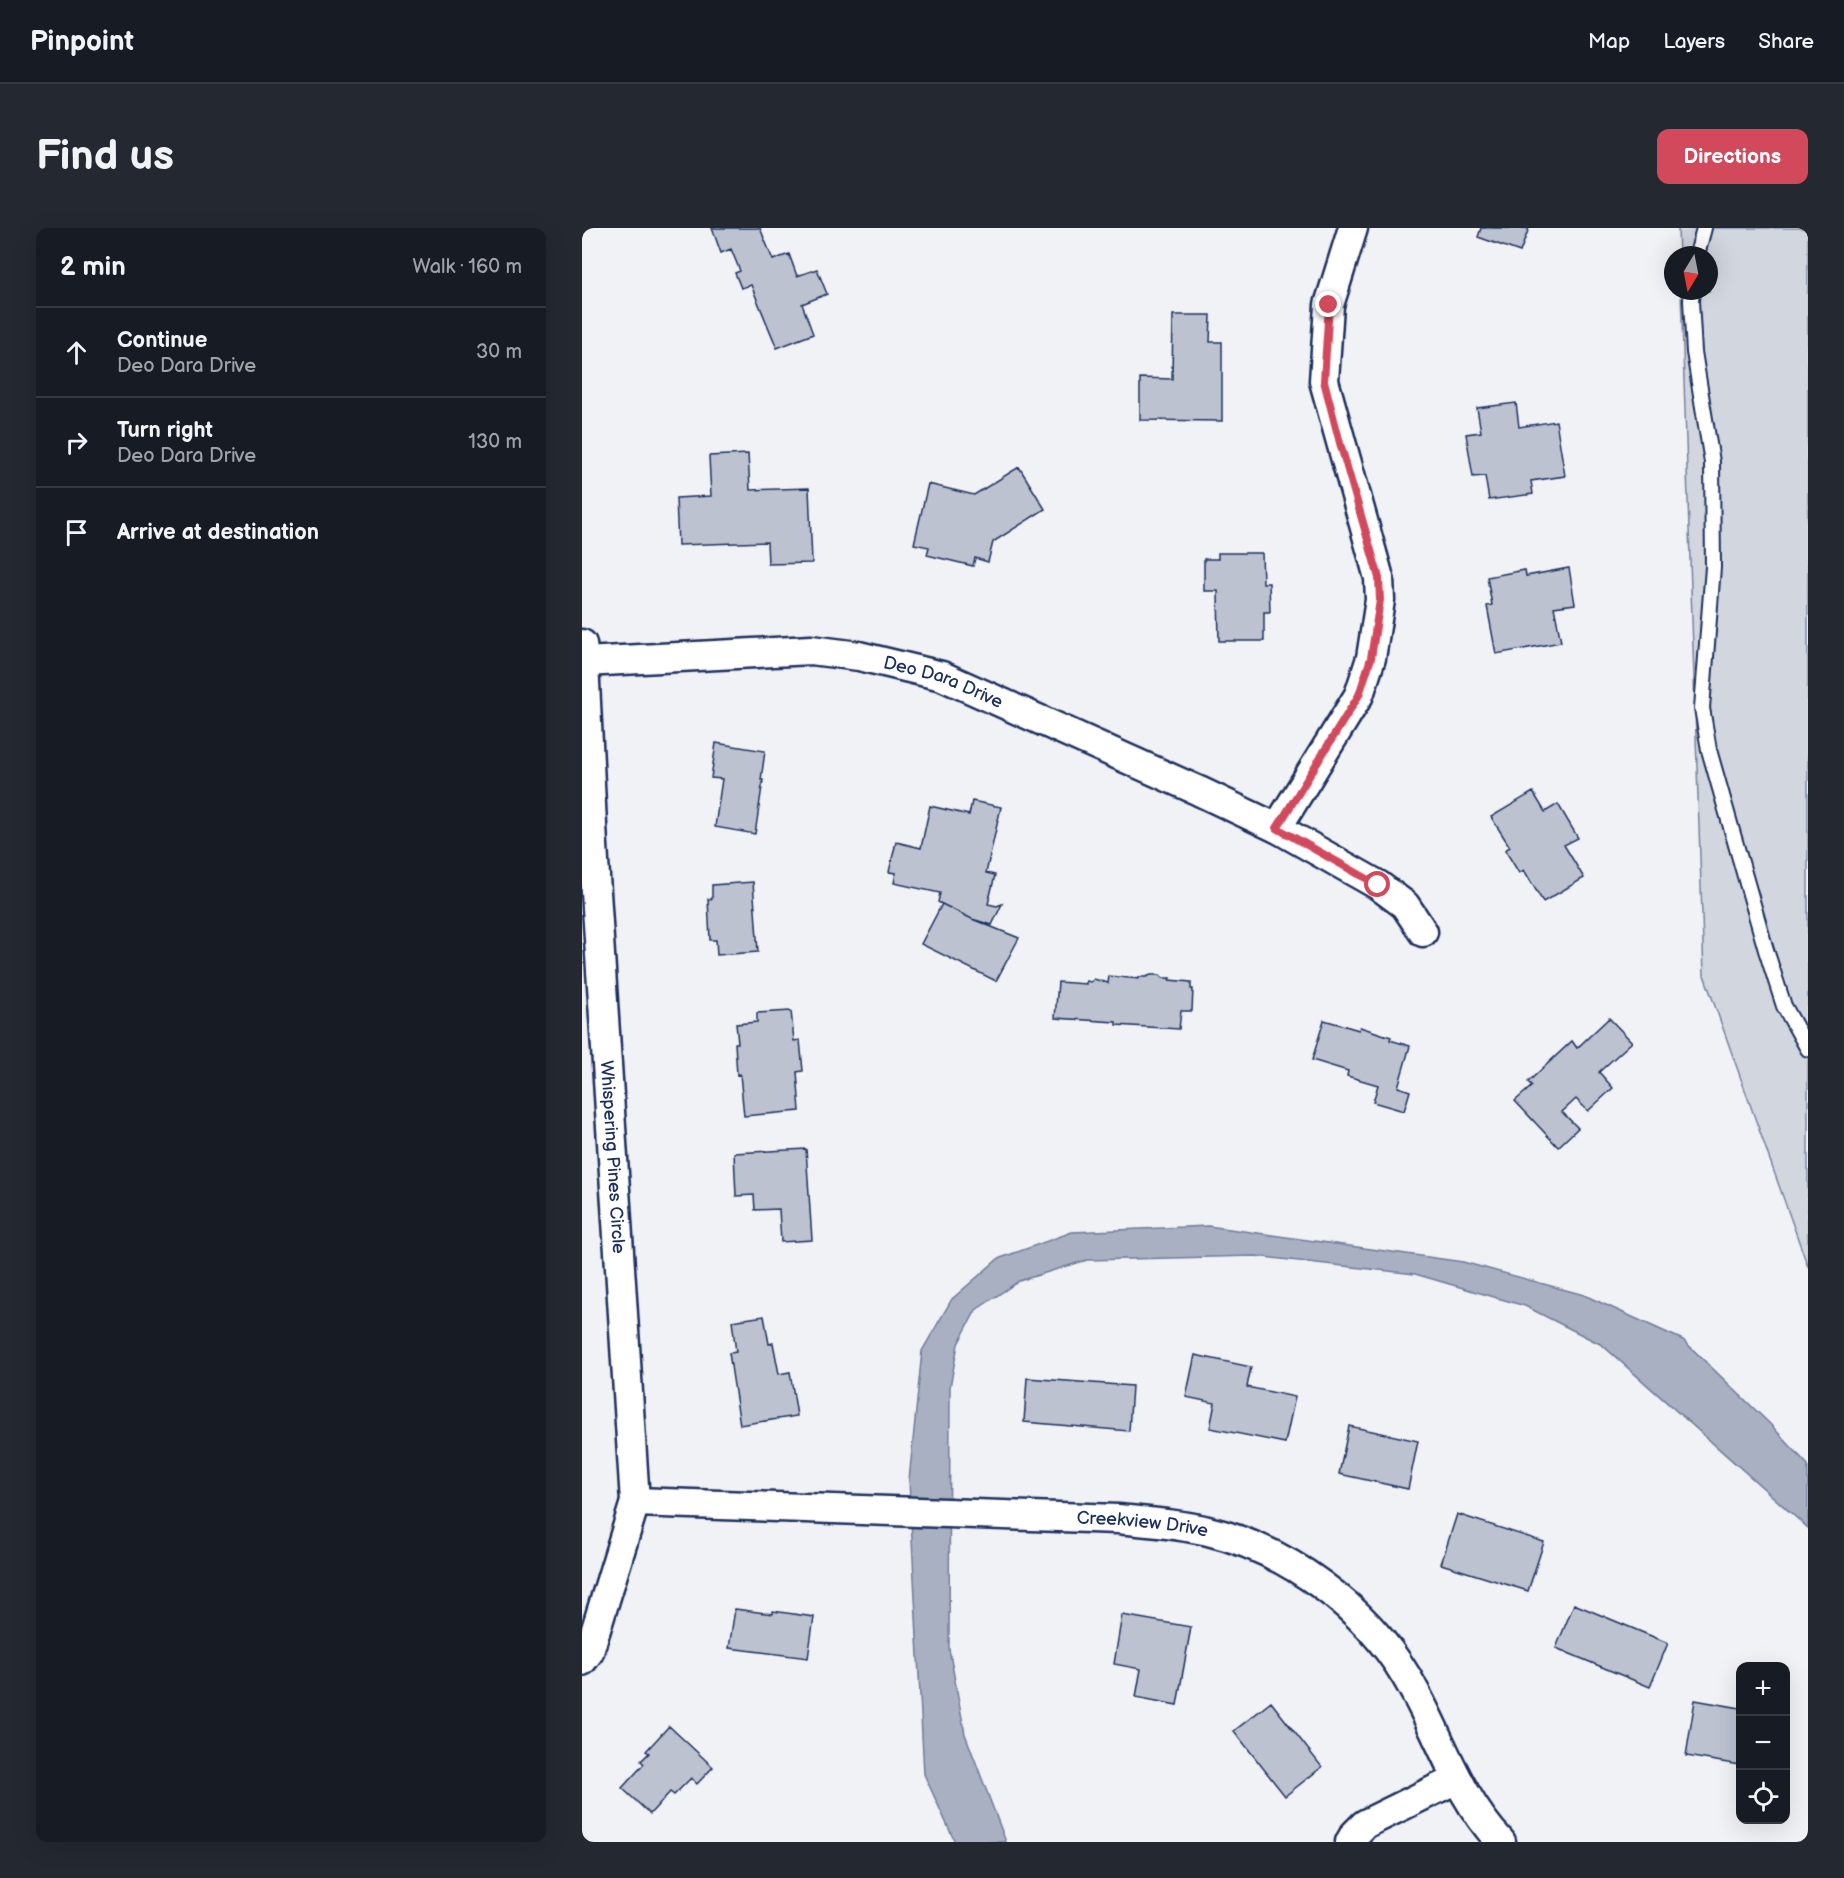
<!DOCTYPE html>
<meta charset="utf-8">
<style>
body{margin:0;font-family:"Balsamiq Sans",sans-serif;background:#242831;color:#f1f3f6}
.controls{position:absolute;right:18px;bottom:18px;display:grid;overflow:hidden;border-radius:12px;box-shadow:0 6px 24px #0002}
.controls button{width:54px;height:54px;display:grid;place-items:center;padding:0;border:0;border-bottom:2px solid #363941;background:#171b24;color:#f1f3f6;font:30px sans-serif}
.compass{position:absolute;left:1082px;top:18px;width:54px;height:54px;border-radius:50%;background:#171b24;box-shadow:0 6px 24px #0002;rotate:190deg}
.stop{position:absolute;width:18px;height:18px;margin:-14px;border:4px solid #d1495b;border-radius:50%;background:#fff}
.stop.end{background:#d1495b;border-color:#fff;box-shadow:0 2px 6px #0008}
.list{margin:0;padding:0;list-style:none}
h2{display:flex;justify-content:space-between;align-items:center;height:78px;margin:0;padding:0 24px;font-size:26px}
h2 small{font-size:20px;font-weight:400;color:#9ea1a6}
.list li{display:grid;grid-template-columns:39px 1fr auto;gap:18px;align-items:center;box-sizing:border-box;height:90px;padding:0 24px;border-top:2px solid #363941}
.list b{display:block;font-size:22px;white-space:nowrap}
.list p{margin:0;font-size:20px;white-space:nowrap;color:#9ea1a6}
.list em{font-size:20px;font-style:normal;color:#9ea1a6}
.icon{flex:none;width:33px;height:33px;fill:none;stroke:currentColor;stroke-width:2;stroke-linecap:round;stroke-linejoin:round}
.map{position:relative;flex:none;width:1226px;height:1614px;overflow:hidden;border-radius:12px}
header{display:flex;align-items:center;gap:36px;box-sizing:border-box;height:84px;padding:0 30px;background:#171b24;border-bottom:2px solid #363941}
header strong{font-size:28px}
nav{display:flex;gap:33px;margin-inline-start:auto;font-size:21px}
.intro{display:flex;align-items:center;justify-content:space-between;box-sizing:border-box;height:144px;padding:0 36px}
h1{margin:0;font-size:42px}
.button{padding:15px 27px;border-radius:12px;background:#d1495b;color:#fff;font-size:21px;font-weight:700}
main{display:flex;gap:36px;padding:0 36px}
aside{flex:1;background:#171b24;border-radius:12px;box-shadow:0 6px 24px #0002}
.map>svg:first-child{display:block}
</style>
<header>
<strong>Pinpoint</strong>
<nav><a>Map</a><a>Layers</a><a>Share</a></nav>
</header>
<div class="intro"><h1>Find us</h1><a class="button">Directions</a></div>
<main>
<aside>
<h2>2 min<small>Walk · 160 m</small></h2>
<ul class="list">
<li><svg class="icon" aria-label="ahead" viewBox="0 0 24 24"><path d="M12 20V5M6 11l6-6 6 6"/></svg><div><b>Continue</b><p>Deo Dara Drive</p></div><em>30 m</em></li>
<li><svg class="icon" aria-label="right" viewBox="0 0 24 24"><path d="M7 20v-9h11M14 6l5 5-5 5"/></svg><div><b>Turn right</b><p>Deo Dara Drive</p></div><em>130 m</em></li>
<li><svg class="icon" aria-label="arrive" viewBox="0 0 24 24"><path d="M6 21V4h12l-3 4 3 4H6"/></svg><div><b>Arrive at destination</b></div></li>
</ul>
</aside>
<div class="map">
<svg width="1226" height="1614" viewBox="0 0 1226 1614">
<rect width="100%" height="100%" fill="#f1f2f5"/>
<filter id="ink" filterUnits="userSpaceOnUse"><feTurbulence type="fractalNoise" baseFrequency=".0167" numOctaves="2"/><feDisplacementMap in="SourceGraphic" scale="12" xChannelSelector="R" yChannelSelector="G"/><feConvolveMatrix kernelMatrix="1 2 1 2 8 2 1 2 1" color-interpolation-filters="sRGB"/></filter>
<g filter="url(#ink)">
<!-- green -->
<path fill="#d2d6df" stroke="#76829e" stroke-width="1.5" d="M1096 0H1226V1039L1122 747 1099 63H1127V27H1097Z"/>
<!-- water -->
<path fill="#a8b0c2" stroke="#707c9a" stroke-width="1.5" d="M626 998 881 1034 1002 1067 1101 1112 1188 1196 1226 1237V1300L1020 1117 943 1078 833 1046 673 1028 505 1032 437 1053 394 1082 376 1116 368 1159 367 1421 383 1506 424 1614H373L342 1546 327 1252 340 1123 370 1071 416 1031 490 1004Z"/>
<!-- building -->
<path fill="#bcc2d0" stroke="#1b2f5e" stroke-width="1.5" d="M130 0H178L191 32 207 26 215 48 235 41 245 66 220 76 231 106 195 120 169 57 159 60 153 45 158 43 149 21 139 25Z
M899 0H947L938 24 896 9Z
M591 87H629L628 114H640V193L558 192V150L590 151Z
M934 175 937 199 974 193 983 248 949 253 951 266 907 272 903 248 891 249 884 206 899 204 895 180Z
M166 226 168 262 227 260 230 335 186 336 185 314 96 317 94 270 129 268 127 228Z
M437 239 463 281 411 314 406 334 393 330 391 338 345 327 347 319 332 316 346 256 392 267Z
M636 325H680L681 355H687L688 384H682V413H637L636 363H622V331H636Z
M987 340 993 376 972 379 979 414 914 426 905 378 910 377 905 349 943 342 944 348Z
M134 515 183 523 179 552H181L173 606 133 599 140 551 129 550Z
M951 564 963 584 976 576 996 610 982 617 1002 650 961 674 942 642 937 645 923 622 928 619 909 589Z
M390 573 419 579 404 645 413 647 406 676 415 678 420 676 410 697 390 691 356 674 358 665 312 655 314 645 307 644 314 614 339 620 348 578 387 587Z
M171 654 176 724 135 727 134 712H128L126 671H130V657Z
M360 676 390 691 437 710 414 753 339 716Z
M569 747H578L581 750H588L587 752 609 754V761H611L610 783H599L597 801 534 797V794L473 790 476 754 504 756V753L509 754 512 751 526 755 527 748 557 751V749H564Z
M209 783 212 813 218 812 221 843 215 844 218 883 162 888 158 846 155 847 153 815H156L154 796 175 794V785Z
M1027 790 1050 814 1017 844 1031 860 1006 883 994 871 980 884 996 900 976 919 933 873 950 858 946 854 990 813 995 820Z
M742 792 777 802 778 799 809 809 808 812 828 818 816 859 828 863 822 883 791 874 796 857 765 848 766 843 730 832Z
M224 921 230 1012 199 1014 197 981 173 982 172 967 154 968 152 925Z
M182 1088 187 1116 191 1115 197 1146 208 1144 215 1188 158 1197 147 1125 154 1124 150 1093Z
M613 1127 669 1139 665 1159 713 1169 703 1215 628 1200 633 1175 604 1169Z
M445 1150 550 1158 547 1203 442 1194Z
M767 1198 836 1213 826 1261 757 1246Z
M875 1286 962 1314 946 1363 859 1336Z
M992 1376 1086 1415 1068 1459 974 1420Z
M153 1381 191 1386V1383L232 1389 226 1430 147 1420Z
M540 1387 609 1399 595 1477 554 1469 559 1441 532 1436Z
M1113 1472 1158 1480V1537L1104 1528Z
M689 1474 740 1539 703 1568 652 1503Z
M87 1498 131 1539 115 1556 109 1550 92 1567 88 1564 68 1586 40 1560 62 1536 59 1533 67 1525 64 1523Z"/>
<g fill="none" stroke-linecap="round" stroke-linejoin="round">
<!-- lane casing -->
<g stroke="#1b2f5e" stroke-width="18">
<path id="lane" d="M1115 27 1122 0
M1110 63 1109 73 1112 124 1130 234 1131 339 1120 480 1127 522 1184 722 1202 778 1226 821"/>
</g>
<!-- street casing -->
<g stroke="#1b2f5e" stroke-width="33">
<g id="street">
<path id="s1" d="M0 416 2 434 11 617 53 1274 7 1424 0 1433"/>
<path id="s2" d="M2 434 229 422 277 428 360 448 617 563 695 600 796 657 823 677 841 704"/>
<path d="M695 600 777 467 789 430 798 372 797 350 742 153 747 77 771 0"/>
<path id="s3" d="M53 1274 536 1291C566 1294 597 1296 626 1303 705 1322 783 1379 824 1448 857 1503 874 1567 919 1614"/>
<path d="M768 1614 772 1607 783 1596 875 1551"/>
</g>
</g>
<!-- lane -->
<use href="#lane" stroke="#fff" stroke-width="14"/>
<!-- street -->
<use href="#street" stroke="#fff" stroke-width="28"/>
</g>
</g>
<g fill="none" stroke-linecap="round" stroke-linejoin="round" filter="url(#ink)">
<!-- route -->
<path stroke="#d1495b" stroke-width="8" d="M747 77 742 153 758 215 797 350 798 372 789 430 777 467 695 600 796 657"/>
</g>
<g text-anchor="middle" stroke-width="4.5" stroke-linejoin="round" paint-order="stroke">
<!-- street labels -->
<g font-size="18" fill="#1b2f5e" stroke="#fff">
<text dy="6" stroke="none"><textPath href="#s2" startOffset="364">Deo Dara Drive</textPath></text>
<text dy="6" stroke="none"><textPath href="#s1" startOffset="514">Whispering Pines Circle</textPath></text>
<text dy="6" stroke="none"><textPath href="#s3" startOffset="508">Creekview Drive</textPath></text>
</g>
</g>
</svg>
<div class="controls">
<button>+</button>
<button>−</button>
<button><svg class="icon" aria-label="locate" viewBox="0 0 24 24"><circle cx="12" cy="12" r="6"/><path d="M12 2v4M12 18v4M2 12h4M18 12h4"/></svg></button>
</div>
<svg class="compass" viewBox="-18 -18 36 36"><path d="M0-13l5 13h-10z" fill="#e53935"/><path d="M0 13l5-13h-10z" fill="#9ea1a6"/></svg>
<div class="stop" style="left:796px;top:657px"></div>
<div class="stop end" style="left:747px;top:77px"></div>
</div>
</main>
